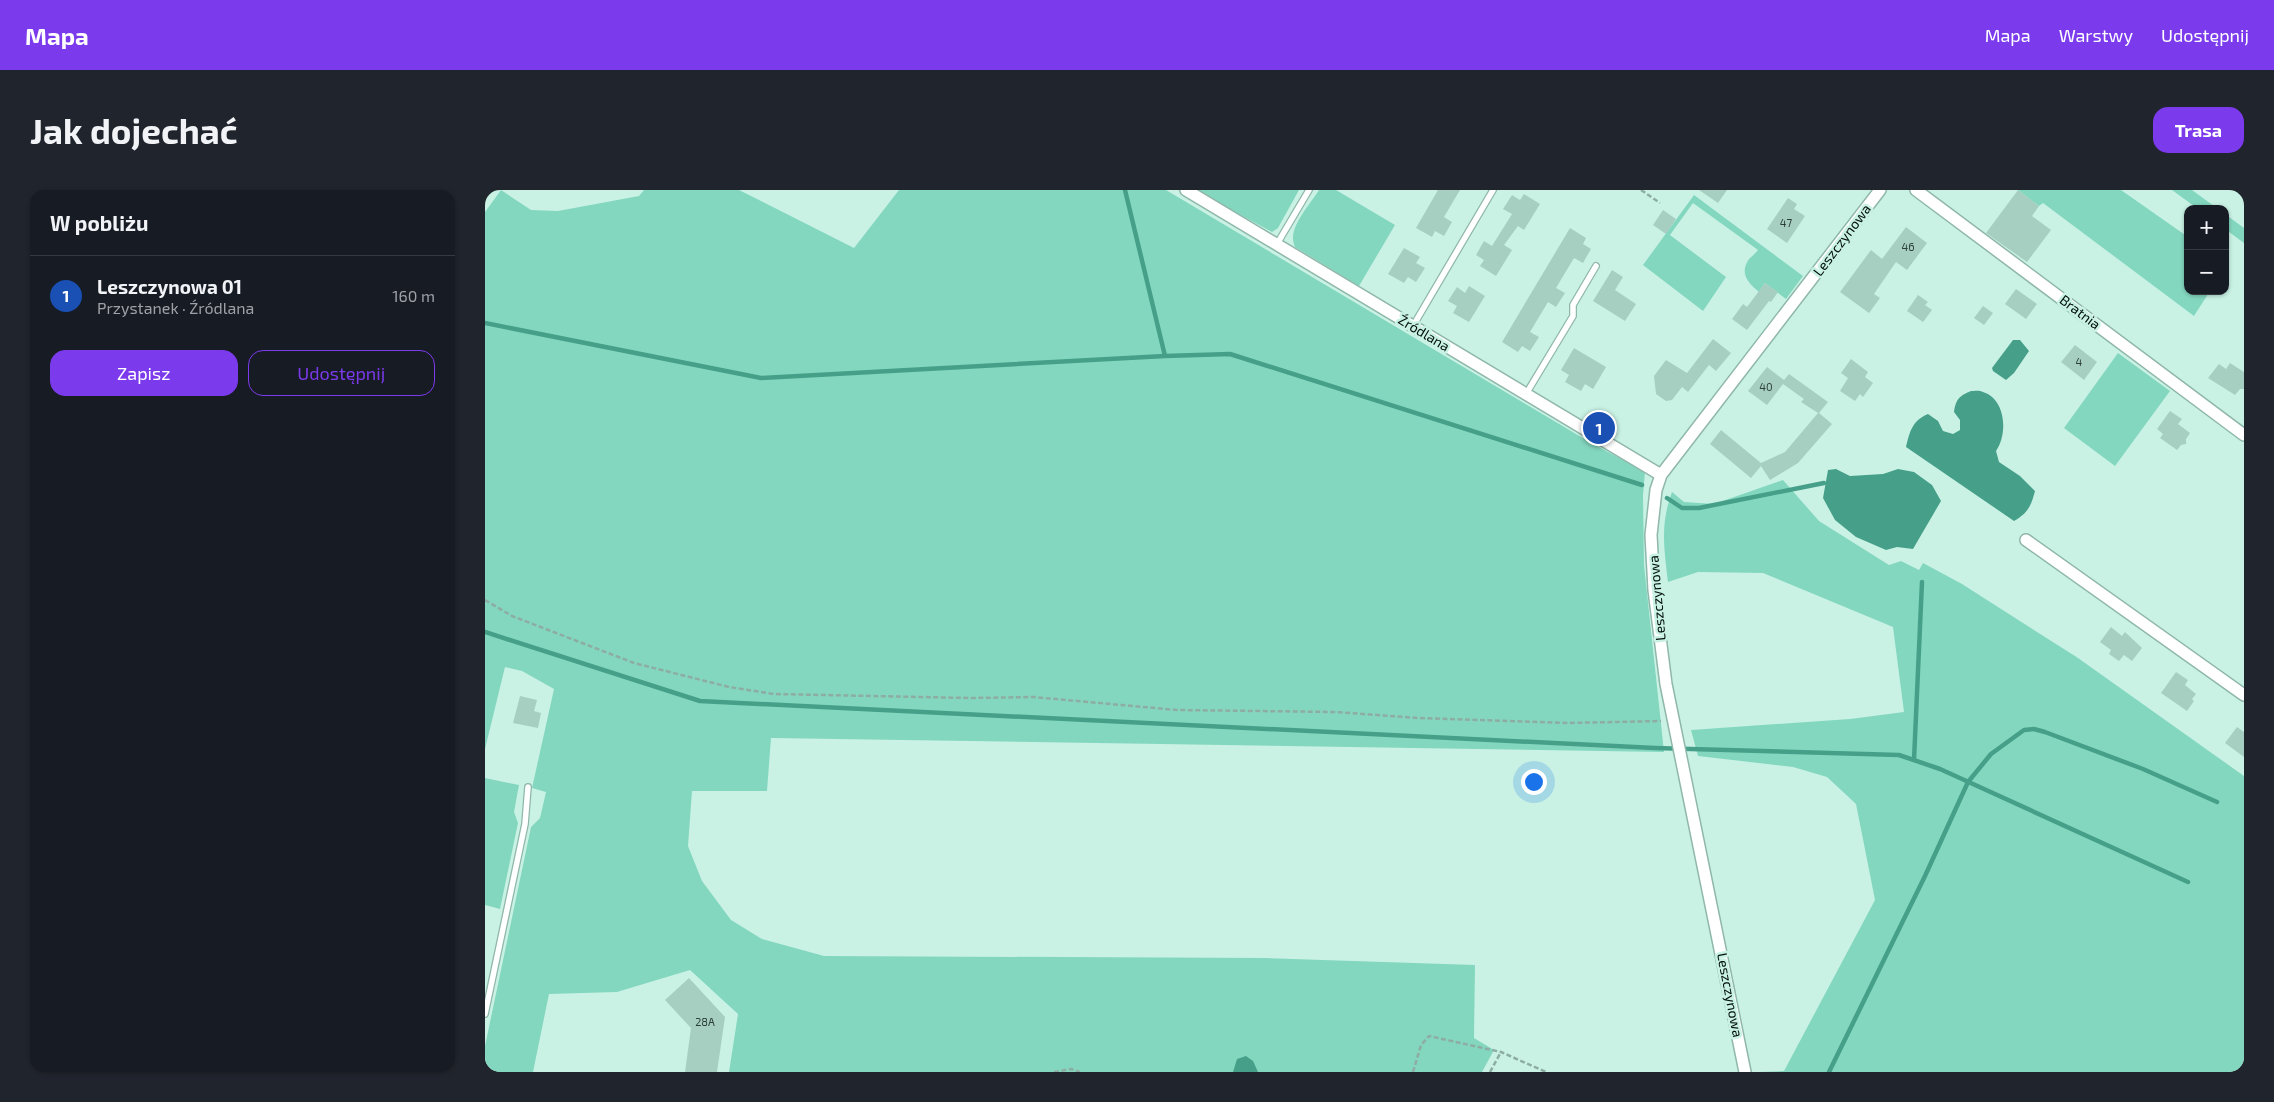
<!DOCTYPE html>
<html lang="pl">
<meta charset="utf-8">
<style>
body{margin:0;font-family:"Exo 2",sans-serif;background:#20242c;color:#f1f3f6}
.controls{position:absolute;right:15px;top:15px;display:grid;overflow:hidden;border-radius:10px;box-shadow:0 1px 4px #0004}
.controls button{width:45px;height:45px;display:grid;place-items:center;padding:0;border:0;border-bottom:1px solid #363941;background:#171b24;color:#f1f3f6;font:25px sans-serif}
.you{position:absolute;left:1048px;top:591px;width:18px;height:18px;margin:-12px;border:4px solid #fff;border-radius:50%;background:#1a73e8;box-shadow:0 0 0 8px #1a73e833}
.badge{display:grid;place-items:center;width:32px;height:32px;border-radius:50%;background:#7c3aed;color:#fff;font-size:16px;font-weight:700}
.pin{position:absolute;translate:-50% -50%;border:2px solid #fff;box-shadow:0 1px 5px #0006}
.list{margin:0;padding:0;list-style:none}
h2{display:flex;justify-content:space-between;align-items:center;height:65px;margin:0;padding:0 20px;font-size:21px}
h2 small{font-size:16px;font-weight:400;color:#9ea1a6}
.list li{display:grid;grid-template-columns:32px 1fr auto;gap:15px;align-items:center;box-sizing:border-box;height:80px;padding:0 20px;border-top:1px solid #363941}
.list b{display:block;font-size:19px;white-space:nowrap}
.list p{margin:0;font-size:16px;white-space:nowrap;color:#9ea1a6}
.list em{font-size:16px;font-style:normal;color:#9ea1a6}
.actions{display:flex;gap:10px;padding:15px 20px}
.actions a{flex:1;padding:11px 0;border:1px solid #7c3aed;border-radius:15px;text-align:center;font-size:18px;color:#7c3aed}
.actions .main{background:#7c3aed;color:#fff}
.map{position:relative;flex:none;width:1759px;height:882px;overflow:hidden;border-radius:15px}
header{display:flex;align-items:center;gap:30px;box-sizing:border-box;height:70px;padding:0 25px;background:#7c3aed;color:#fff}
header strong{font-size:24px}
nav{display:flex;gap:28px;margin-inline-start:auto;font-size:18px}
.intro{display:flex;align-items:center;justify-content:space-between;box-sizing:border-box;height:120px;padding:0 30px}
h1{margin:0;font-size:35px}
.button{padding:12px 22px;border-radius:15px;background:#7c3aed;color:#fff;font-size:18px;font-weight:700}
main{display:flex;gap:30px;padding:0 30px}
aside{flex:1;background:#171b24;border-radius:15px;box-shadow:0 1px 4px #0004}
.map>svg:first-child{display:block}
</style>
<header>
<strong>Mapa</strong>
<nav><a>Mapa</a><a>Warstwy</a><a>Udostępnij</a></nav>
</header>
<div class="intro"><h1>Jak dojechać</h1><a class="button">Trasa</a></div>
<main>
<aside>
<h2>W pobliżu<small></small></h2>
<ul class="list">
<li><span class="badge" style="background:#1a4fb4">1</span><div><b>Leszczynowa 01</b><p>Przystanek · Źródlana</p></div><em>160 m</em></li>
</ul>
<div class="actions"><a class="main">Zapisz</a><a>Udostępnij</a></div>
</aside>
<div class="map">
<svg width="1759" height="882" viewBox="0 0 1759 882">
<rect width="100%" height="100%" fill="#c9f2e5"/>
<!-- green -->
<path fill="#84d7bf" d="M16 0 46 20 73 21 154 6 159 0H254L369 58 414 0H681L1101 250 1160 282 1158 305 1159 375 1179 562 286 548 282 601H207L203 656 217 691 246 730 277 749 339 766 781 768 990 775 989 848 1009 860 997 882H244L253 824 205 780 132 802 64 804 48 882H0V856L46 637 55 628 61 602 47 598 69 499 37 481 20 477 0 559V22Z
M710 0H814L793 38 787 42Z
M834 0H851L910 35 874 96 810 57C801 39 825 15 834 0Z
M1533 0H1636L1703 47V101H1725L1709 126 1558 13 1554 16Z
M1687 0H1707L1733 19H1713Z
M1209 5 1318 86 1301 109 1280 93 1274 102C1263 93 1254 83 1264 69 1267 66 1270 64 1273 60L1208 13 1185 45 1241 87 1218 121 1158 75Z
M1740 24 1759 38V53L1740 39Z
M1633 163 1685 201 1630 276 1579 238Z
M1298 290 1334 331 1404 375 1416 371 1434 380 1438 373 1477 394 1593 468 1759 586V882H1273L1299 881 1390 710 1371 614 1342 587 1308 577 1213 566 1206 540 1365 529 1419 522 1408 437 1278 383 1213 382 1183 392C1179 358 1175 334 1187 302L1199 312 1229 314Z
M0 588 34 595 29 622 33 633 15 719 0 715Z"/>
<!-- water -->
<path fill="#46a089" d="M1528 150H1535L1544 161 1529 183 1521 190 1508 181 1507 178Z
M1486 201C1489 201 1495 200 1498 202 1521 209 1523 244 1511 261L1514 272 1535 286 1550 301C1546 316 1543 323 1529 331L1421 257C1425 241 1427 231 1443 224L1453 231 1458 241 1468 244 1475 240V230L1469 222C1471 209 1474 206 1486 201Z
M1351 279 1365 286 1398 284 1413 279 1429 282 1447 295 1456 311 1428 359 1412 357 1401 360 1371 347 1350 330 1338 308 1343 280Z
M761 866 768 871 773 882H748L752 869Z"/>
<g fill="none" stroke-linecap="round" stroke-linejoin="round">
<!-- stream -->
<path stroke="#46a089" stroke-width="4.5" d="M640 0 680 166
M0 133 276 188 680 166 745 164 1157 295
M1182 308 1197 318H1214L1339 293
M0 442 215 511 1170 558 1414 565 1455 579 1703 692
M1429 570 1437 392
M1344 882 1440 686 1483 592 1506 564 1539 540 1549 539 1560 542 1658 579 1732 612"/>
</g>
<!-- building -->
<path fill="#a6cfc2" d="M953 0H975L959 27 967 32 959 46 950 41 947 47 931 38Z
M1214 0H1242L1233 13Z
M1533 0 1554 16 1547 26 1566 40 1542 72 1501 43Z
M1039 4 1055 14 1039 40 1033 36 1019 55 1027 60 1011 86 995 76 999 70 991 65 999 51 1007 56 1027 24 1018 19 1027 5 1035 10Z
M1303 8 1312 14 1309 19 1320 26 1302 53 1282 39Z
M1178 20 1191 29 1181 44 1168 35Z
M1421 37 1442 53 1422 80 1411 72 1389 104 1395 108 1384 123 1355 102 1386 60 1397 69Z
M1085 38 1101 48 1098 54 1106 59 1098 73 1089 68 1071 98 1080 103 1071 117 1063 112 1045 142 1054 147 1045 161 1037 156 1033 162 1017 152Z
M919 58 935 67 931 73 940 78 931 92 923 87 919 93 903 84Z
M1127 80 1138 87 1130 100 1151 114 1140 131 1108 111Z
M1280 93 1293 102 1286 112 1284 111 1262 140 1247 129 1258 114 1262 117Z
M984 96 1000 106 984 132 968 123 972 116 963 111 972 97 980 103Z
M1531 99 1552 114 1541 129 1520 114Z
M1433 105 1443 112 1440 115 1447 120 1438 132 1422 121Z
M1498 116 1508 123 1499 135 1489 128Z
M1228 149 1246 163 1231 181 1224 175 1203 202 1197 197 1187 210 1181 211 1171 204 1169 186 1181 170 1202 183Z
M1590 155 1612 172 1599 190 1576 172Z
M1089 158 1121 177 1108 199 1100 194 1096 201 1080 192 1084 185 1076 180Z
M1366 169 1383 182 1380 187 1388 193 1378 207 1375 204 1370 211 1355 201 1363 188 1356 183Z
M1745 173 1759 182V199H1755L1750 205 1723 188 1734 174 1741 179Z
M1282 177 1299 190 1304 184 1343 212 1334 223 1347 234 1313 273 1285 290 1276 276 1266 288 1225 254 1236 240 1276 273 1300 262 1333 223 1316 212 1319 209 1298 194 1282 215 1263 201Z
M1685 221 1697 229 1693 234 1705 243 1701 249V254L1696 255 1692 260 1675 248 1678 244 1672 239Z
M1626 437 1637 446 1640 442 1657 458 1647 471 1639 465 1634 471 1624 464 1626 460 1615 452Z
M1691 482 1703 490 1700 495 1711 504 1707 509 1709 511 1702 521 1676 503Z
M35 506 52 510 49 521 56 523 53 538 28 533Z
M1752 537 1759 542V567L1740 553Z
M204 788 240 827 232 882H200L206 838 180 810Z"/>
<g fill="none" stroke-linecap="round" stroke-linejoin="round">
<!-- service casing -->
<g stroke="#8fb7aa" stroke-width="8">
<path id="service" d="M792 54 824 0
M928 136 1008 0
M1041 204 1088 126V115L1111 76
M0 824 40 634 43 597"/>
</g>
<!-- minor casing -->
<g stroke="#8fb7aa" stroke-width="14">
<path id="minor" d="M701 0 1176 285
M1431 0 1759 245
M1541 350 1759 505
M1260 882 1181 494 1169 400 1166 345 1171 300 1176 285 1395 0"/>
</g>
<!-- path -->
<path stroke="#8dada3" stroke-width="2.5" stroke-dasharray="5 2.5" stroke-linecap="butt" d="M1156 0 1175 13
M0 410 27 426 149 473 244 497 289 504 485 508 548 507 692 520 851 522 933 528 1082 533 1176 531
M569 882 586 879 595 882
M928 882 936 855 944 846 1016 862 1061 882
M1005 882 1016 862"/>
<!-- service -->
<use href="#service" stroke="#fff" stroke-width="5.5"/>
<!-- minor -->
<use href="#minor" stroke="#fff" stroke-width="11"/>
</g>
<g text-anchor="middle" stroke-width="5" stroke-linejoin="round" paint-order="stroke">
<!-- number labels -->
<g font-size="11" fill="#2b3e38">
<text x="1301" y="37">47</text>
<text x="1423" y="61">46</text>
<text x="1594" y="176">4</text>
<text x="1281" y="201">40</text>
<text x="220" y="836">28A</text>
</g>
<!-- street labels -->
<g font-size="14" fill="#020e0a" stroke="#c9f2e5">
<text transform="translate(1357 50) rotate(-53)" y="5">Leszczynowa</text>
<text transform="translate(1595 122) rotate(37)" y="5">Bratnia</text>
<text transform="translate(939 143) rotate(31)" y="5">Źródlana</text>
<text transform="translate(1172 408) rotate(-95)" y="5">Leszczynowa</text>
<text transform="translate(1245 805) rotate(79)" y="5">Leszczynowa</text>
</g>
</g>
</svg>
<div class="controls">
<button>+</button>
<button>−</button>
</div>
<div class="you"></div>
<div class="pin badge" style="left:1114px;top:238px;background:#1a4fb4">1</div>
</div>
</main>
